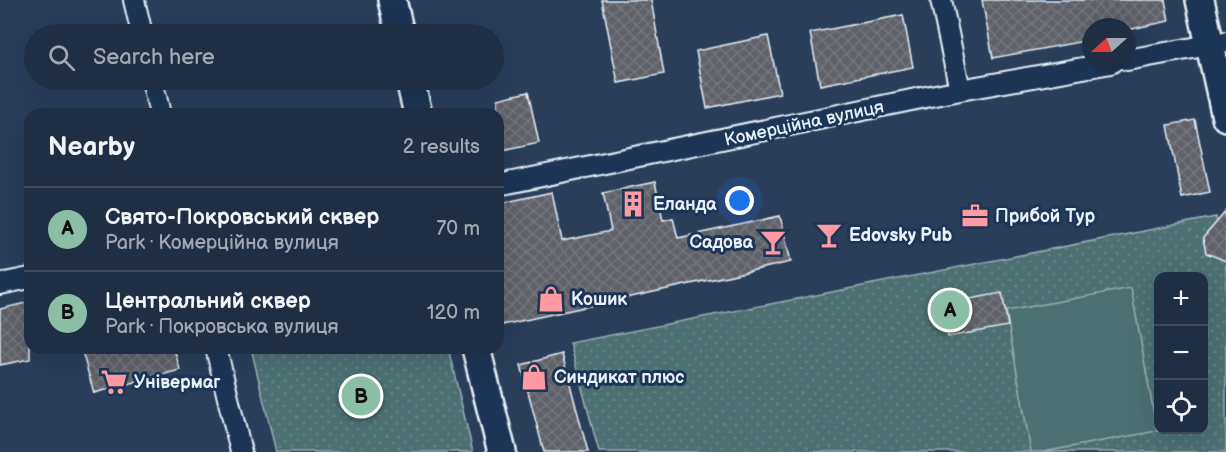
<!DOCTYPE html>
<meta charset="utf-8">
<style>
body{margin:0;font-family:"Balsamiq Sans",sans-serif;background:#28364b;color:#f1f3f6}
.controls{position:absolute;right:18px;bottom:18px;display:grid;overflow:hidden;border-radius:12px;box-shadow:0 6px 24px #0002}
.controls button{width:54px;height:54px;display:grid;place-items:center;padding:0;border:0;border-bottom:2px solid #3d4a5d;background:#202e44;color:#f1f3f6;font:30px sans-serif}
.compass{position:absolute;left:1082px;top:18px;width:54px;height:54px;border-radius:50%;background:#202e44;box-shadow:0 6px 24px #0002;rotate:249deg}
.you{position:absolute;left:740px;top:201px;width:21px;height:21px;margin:-15px;border:4px solid #fff;border-radius:50%;background:#1a73e8;box-shadow:0 0 0 9px #1a73e833}
.badge{display:grid;place-items:center;width:39px;height:39px;border-radius:50%;background:#8abfa5;color:#111;font-size:20px;font-weight:700}
.pin{position:absolute;translate:-50% -50%;border:3px solid #fff;box-shadow:0 2px 6px #0006}
.list{margin:0;padding:0;list-style:none}
h2{display:flex;justify-content:space-between;align-items:center;height:78px;margin:0;padding:0 24px;font-size:26px}
h2 small{font-size:20px;font-weight:400;color:#a2a8b2}
.list li{display:grid;grid-template-columns:39px 1fr auto;gap:18px;align-items:center;box-sizing:border-box;height:84px;padding:0 24px;border-top:2px solid #3d4a5d}
.list b{display:block;font-size:22px;white-space:nowrap}
.list p{margin:0;font-size:20px;white-space:nowrap;color:#a2a8b2}
.list em{font-size:20px;font-style:normal;color:#a2a8b2}
.icon{flex:none;width:33px;height:33px;fill:none;stroke:currentColor;stroke-width:2;stroke-linecap:round;stroke-linejoin:round}
.map{position:relative;flex:none;width:1226px;height:452px;overflow:hidden}
.search{position:absolute;background:#202e44;box-shadow:0 6px 24px #0002;left:24px;top:24px;width:480px;height:66px;display:flex;align-items:center;gap:15px;box-sizing:border-box;padding:0 21px;border-radius:33px;color:#a2a8b2;font-size:22px}
.panel{position:absolute;background:#202e44;box-shadow:0 6px 24px #0002;left:24px;top:108px;width:480px;height:246px;border-radius:18px}
.map>svg:first-child{display:block}
</style>
<div class="map">
<svg width="1226" height="452" viewBox="0 0 1226 452">
<defs>
<pattern id="park-dots" width="8" height="8" patternUnits="userSpaceOnUse" patternTransform="scale(1.5)"><rect width="8" height="8" fill="#4c7072"/><path d="M2 2h.1M6 6h.1" fill="none" stroke="#668587" stroke-width="1.8" stroke-linecap="round"/></pattern>
<pattern id="building-cross-hatch" width="8" height="8" patternUnits="userSpaceOnUse" patternTransform="scale(1.5)"><rect width="8" height="8" fill="#5e6068"/><path d="M0 0l8 8M0 8l8-8" fill="none" stroke="#75777e"/></pattern>
</defs>
<rect width="100%" height="100%" fill="#2a3e5a"/>
<filter id="ink" filterUnits="userSpaceOnUse"><feTurbulence type="fractalNoise" baseFrequency=".0167" numOctaves="2"/><feDisplacementMap in="SourceGraphic" scale="12" xChannelSelector="R" yChannelSelector="G"/><feConvolveMatrix kernelMatrix="1 2 1 2 8 2 1 2 1" color-interpolation-filters="sRGB"/></filter>
<g filter="url(#ink)">
<!-- park -->
<path fill="url(#park-dots)" stroke="#9ab0b5" stroke-width="1.5" fill-rule="evenodd" d="M1216 217 1226 263V452H599L570 343ZM1158 276H1204V430H1158Z
M251 348H448L473 452H276Z"/>
<!-- garden -->
<path fill="#4c7072" stroke="#9ab0b5" stroke-width="1.5" d="M1131 288 1157 431 1043 452H1031L1006 311Z"/>
<!-- building -->
<path fill="url(#building-cross-hatch)" stroke="#e8f1f8" stroke-width="1.5" d="M602 0H651L664 74 618 83Z
M982 0H1165L1169 21 1127 30V27H1087L1090 40 993 58Z
M903 15 913 67 820 85 810 33Z
M768 36 780 93 707 108 696 51Z
M528 92 539 143 498 152V99Z
M1195 120 1210 192 1182 198 1168 125Z
M655 182 663 220 673 218 678 238 780 216 791 262 498 326V204L552 192 562 241 611 231 603 193Z
M1226 211V261L1206 253 1203 238Z
M1002 293 1008 326 948 337 942 304Z
M30 302V359L0 365V309Z
M81 348H174L180 370 94 393Z
M562 354 588 452H544L521 365Z"/>
<g fill="none" stroke-linecap="round" stroke-linejoin="round">
<!-- minor casing -->
<g stroke="#e8f1f8" stroke-width="24">
<path id="minor" d="M134 0 142 34
M941 0 960 90
M1127 60 1226 42
M152 80 160 114
M498 185 960 90 1111 63
M0 284 30 278
M216 348 241 452"/>
</g>
<!-- secondary casing -->
<g stroke="#e8f1f8" stroke-width="32">
<path id="secondary" d="M392 0 400 34
M1200 0 1226 117
M410 80 418 114
M476 348 502 452"/>
</g>
<!-- minor -->
<use href="#minor" stroke="#1d3557" stroke-width="20"/>
<!-- secondary -->
<use href="#secondary" stroke="#1d3557" stroke-width="27"/>
</g>
</g>
<!-- icons -->
<defs>
<g id="building-bare" transform="scale(2.07)"><path d="M-4-6H4V6H1V3H-1V6H-4ZM-2.5-4.3h1.7v1.8h-1.7ZM.8-4.3h1.7v1.8H.8ZM-2.5-1h1.7V.8h-1.7ZM.8-1h1.7V.8H.8Z" fill="#ff9aa2" stroke="#1d3557" stroke-width="2.5" paint-order="stroke"/></g>
<g id="office-bare" transform="scale(2.07)"><path d="M-6-3h4V-5.5h4V-3h4V5H-6ZM-1-4.5V-3h2v-1.5ZM-6 0V1H6V0Z" fill="#ff9aa2" stroke="#1d3557" stroke-width="2.5" paint-order="stroke"/></g>
<g id="bar-bare" transform="scale(2.07)"><path d="M-6-5H6L.8 .8V4.5H3.5V6h-7V4.5H-.8V.8Z" fill="#ff9aa2" stroke="#1d3557" stroke-width="2.5" paint-order="stroke"/></g>
<g id="shop-bare" transform="scale(2.07)"><path d="M-5-2.5h2.3a2.7 3.5 0 0 1 5.4 0H5L5.5 6h-11ZM-1.5-2.5h3a1.5 2.3 0 0 0-3 0Z" fill="#ff9aa2" stroke="#1d3557" stroke-width="2.5" paint-order="stroke"/></g>
<g id="supermarket-bare" transform="scale(2.07)"><path d="M-6-5.5h2.5l.6 2H6L4.5 2H-2.5L-4.4-4H-6ZM-1.5 3.2a1.3 1.3 0 1 0 .1 0ZM3 3.2a1.3 1.3 0 1 0 .1 0Z" fill="#ff9aa2" stroke="#1d3557" stroke-width="2.5" paint-order="stroke"/></g>
</defs>
<g fill-rule="evenodd">
<use href="#building-bare" x="633" y="204"/>
<use href="#office-bare" x="975" y="216"/>
<use href="#bar-bare" x="829" y="235"/>
<use href="#bar-bare" x="773" y="242"/>
<use href="#shop-bare" x="551" y="299"/>
<use href="#shop-bare" x="534" y="377"/>
<use href="#supermarket-bare" x="114" y="382"/>
</g>
<g text-anchor="middle" stroke-width="6" stroke-linejoin="round" paint-order="stroke">
<!-- street labels -->
<g font-size="18" fill="#e8f1f8" stroke="#1d3557">
<text transform="translate(804 123) rotate(-12)" y="6">Комерційна вулиця</text>
</g>
<!-- poi labels -->
<g font-size="18" font-weight="bold" fill="#e8f1f8" stroke="#1d3557" text-anchor="start">
<text x="653" y="210">Еланда</text>
<text x="995" y="222">Прибой Тур</text>
<text x="849" y="241">Edovsky Pub</text>
<text x="753" y="248" text-anchor="end">Садова</text>
<text x="571" y="305">Кошик</text>
<text x="554" y="383">Синдикат плюс</text>
<text x="134" y="388">Універмаг</text>
</g>
</g>
</svg>
<div class="controls">
<button>+</button>
<button>−</button>
<button><svg class="icon" aria-label="locate" viewBox="0 0 24 24"><circle cx="12" cy="12" r="6"/><path d="M12 2v4M12 18v4M2 12h4M18 12h4"/></svg></button>
</div>
<svg class="compass" viewBox="-18 -18 36 36"><path d="M0-13l5 13h-10z" fill="#e53935"/><path d="M0 13l5-13h-10z" fill="#a2a8b2"/></svg>
<div class="you"></div>
<div class="pin badge" style="left:950px;top:310px">A</div>
<div class="pin badge" style="left:361px;top:396px">B</div>
<div class="search"><svg class="icon" aria-label="search" viewBox="0 0 24 24"><circle cx="10" cy="10" r="6"/><path d="M15 15l6 6"/></svg>Search here</div>
<section class="panel">
<h2>Nearby<small>2 results</small></h2>
<ul class="list">
<li><span class="badge">A</span><div><b>Свято-Покровський сквер</b><p>Park · Комерційна вулиця</p></div><em>70 m</em></li>
<li><span class="badge">B</span><div><b>Центральний сквер</b><p>Park · Покровська вулиця</p></div><em>120 m</em></li>
</ul>
</section>
</div>
